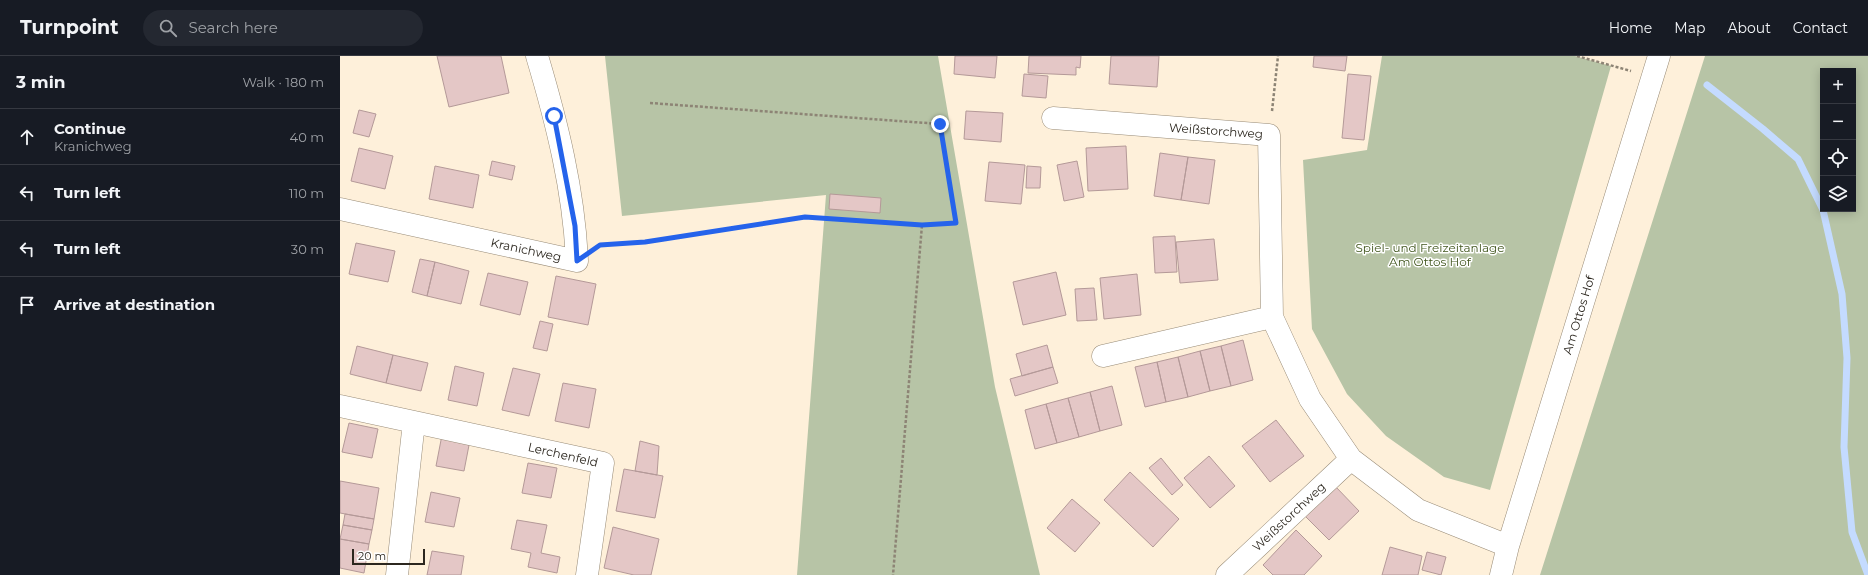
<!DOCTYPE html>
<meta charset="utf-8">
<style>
body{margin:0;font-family:Montserrat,sans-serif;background:#242831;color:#f1f3f6}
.controls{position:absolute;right:12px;top:12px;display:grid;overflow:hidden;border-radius:0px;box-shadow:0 2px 10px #0003}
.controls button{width:36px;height:36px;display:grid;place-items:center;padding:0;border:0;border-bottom:1px solid #363941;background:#171b24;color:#f1f3f6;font:20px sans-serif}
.scale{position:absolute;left:12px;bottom:10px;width:73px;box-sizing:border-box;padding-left:4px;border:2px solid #2c271f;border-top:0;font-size:11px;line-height:14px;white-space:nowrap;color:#2c271f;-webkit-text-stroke:3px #fff;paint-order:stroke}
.stop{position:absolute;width:12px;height:12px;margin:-9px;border:3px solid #2563eb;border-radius:50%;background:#fff}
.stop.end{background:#2563eb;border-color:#fff;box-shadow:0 1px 4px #0008}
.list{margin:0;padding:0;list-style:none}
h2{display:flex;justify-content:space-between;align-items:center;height:52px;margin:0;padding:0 16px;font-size:17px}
h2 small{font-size:13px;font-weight:400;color:#9ea1a6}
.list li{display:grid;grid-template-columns:26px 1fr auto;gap:12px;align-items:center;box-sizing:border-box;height:56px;padding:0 16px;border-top:1px solid #363941}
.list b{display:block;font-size:15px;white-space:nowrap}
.list p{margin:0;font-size:13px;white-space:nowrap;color:#9ea1a6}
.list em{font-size:13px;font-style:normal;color:#9ea1a6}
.icon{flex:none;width:22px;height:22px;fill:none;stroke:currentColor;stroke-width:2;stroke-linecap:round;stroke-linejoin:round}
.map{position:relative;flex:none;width:1528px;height:519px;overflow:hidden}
header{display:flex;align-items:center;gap:24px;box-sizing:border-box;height:56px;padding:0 20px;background:#171b24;border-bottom:1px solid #363941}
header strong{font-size:19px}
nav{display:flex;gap:22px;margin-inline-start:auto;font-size:14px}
.search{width:280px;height:36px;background:#242831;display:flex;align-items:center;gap:10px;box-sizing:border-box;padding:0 14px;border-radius:22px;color:#9ea1a6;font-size:15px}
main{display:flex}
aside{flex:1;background:#171b24}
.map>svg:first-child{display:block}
</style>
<header>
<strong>Turnpoint</strong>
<div class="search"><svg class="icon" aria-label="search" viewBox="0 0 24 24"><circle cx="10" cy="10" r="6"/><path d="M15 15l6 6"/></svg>Search here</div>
<nav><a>Home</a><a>Map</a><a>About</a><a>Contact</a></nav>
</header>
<main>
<aside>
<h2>3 min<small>Walk · 180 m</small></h2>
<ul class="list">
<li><svg class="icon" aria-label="ahead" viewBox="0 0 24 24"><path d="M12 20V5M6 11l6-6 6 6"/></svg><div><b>Continue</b><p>Kranichweg</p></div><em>40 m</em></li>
<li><svg class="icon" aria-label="left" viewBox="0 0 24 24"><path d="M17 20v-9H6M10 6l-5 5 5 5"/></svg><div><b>Turn left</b></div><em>110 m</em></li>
<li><svg class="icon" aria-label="left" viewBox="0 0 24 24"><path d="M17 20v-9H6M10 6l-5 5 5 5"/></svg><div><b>Turn left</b></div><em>30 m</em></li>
<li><svg class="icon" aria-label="arrive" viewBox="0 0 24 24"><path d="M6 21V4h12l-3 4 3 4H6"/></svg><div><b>Arrive at destination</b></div></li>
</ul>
</aside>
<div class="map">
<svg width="1528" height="519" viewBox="0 0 1528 519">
<rect width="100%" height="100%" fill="#fef0da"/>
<!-- green -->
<path fill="#b7c4a6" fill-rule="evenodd" d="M265 0H598L655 331 700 519H457L486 139 282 160Z
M1042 0H1235L1271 10 1150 434 1104 421 1046 380 1007 338 972 273 963 104 1027 94Z
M1365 0H1528V519H1200ZM1483 15H1513V153H1483Z"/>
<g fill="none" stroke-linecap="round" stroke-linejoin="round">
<!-- stream -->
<path stroke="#c4dbff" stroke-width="7" d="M1367 29 1423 73 1458 103 1483 154 1502 238 1507 302 1504 391 1512 476 1528 519"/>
</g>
<!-- building -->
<path fill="#e4c7c6" stroke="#b49998" d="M97 0H161L169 37 109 51Z
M615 0H657L655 22 614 18Z
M689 0H741L740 12 736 11V19L688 17Z
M771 0H819L817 31 769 28Z
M974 0H1007L1005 15 973 11Z
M684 18 708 20 706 42 682 40Z
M1008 18 1031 20 1024 84 1002 82Z
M19 54 36 58 29 81 13 77Z
M626 55 663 57 661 86 624 83Z
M786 90 788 133 748 135 746 92Z
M19 92 53 100 45 133 11 125Z
M820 97 848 101 841 144 814 140Z
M848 101 875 104 869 148 841 144Z
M152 105 175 110 172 124 149 119Z
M737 105 744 141 724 145 717 109Z
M649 106 685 109 681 148 645 145Z
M95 110 139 119 133 152 89 143Z
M687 110 701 111 700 132H686Z
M490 138 541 142 540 157 489 153Z
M835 180 837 216 815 217 813 181Z
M874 183 878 224 840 227 836 186Z
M16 187 55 195 48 226 9 218Z
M80 203 95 206 87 240 72 236Z
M95 206 129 215 121 248 87 240Z
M716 216 726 259 683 269 673 226Z
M148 217 188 226 180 259 140 249Z
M797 218 801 259 764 263 760 222Z
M216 220 256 228 248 269 208 261Z
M754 232 757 264 737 265 735 233Z
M200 265 213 268 207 295 193 292Z
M903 284 913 324 891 330 881 290Z
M707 289 713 311 682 320 676 298Z
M17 290 53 299 46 327 10 318Z
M881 290 891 330 870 335 860 295Z
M860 295 870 335 848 341 838 301Z
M53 299 88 307 81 335 46 327Z
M838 301 848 341 826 346 817 306Z
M817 306 826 346 805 351 795 311Z
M115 310 144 317 137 350 108 344Z
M713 311 718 327 675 340 670 323Z
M173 312 200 318 189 360 162 354Z
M223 327 256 333 249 372 215 365Z
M772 330 782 369 760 375 750 336Z
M750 336 760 375 739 381 728 342Z
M728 342 739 381 717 387 706 348Z
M706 348 717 387 695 393 685 354Z
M936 364 964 400 930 426 902 390Z
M9 367 38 373 32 402 2 396Z
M102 379 130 384 124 415 96 410Z
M300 385 319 390 317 419 295 415Z
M869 400 895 430 870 452 844 422Z
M821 402 843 429 832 439 809 412Z
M188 407 217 412 211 442 182 437Z
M284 413 323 420 315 462 276 455Z
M790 416 839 463 813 491 764 444Z
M0 425 39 432 34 463 0 457Z
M995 430 1019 455 989 484 965 460Z
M91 436 120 442 114 471 85 466Z
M732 443 760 467 735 496 707 472Z
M5 458 34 463 32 474 3 469Z
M177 464 207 469 201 497 220 501 217 517 188 511 191 497 171 493Z
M3 469 32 474 29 488 0 483Z
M273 471 319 483 311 519H294L264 512Z
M956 474 982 500 964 519H933L923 509Z
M0 483 29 488 24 517 0 512Z
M1050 491 1082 500 1078 519H1042Z
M92 495 124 500 121 519H87Z
M1087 496 1106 501 1101 519 1082 514Z"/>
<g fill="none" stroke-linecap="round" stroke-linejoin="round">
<!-- street casing -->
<g stroke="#988b77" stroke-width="23">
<path id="street" d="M713 62 929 79 932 261 970 343 1011 403 1078 454 1168 490
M0 153 237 205C234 135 217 67 197 0
M763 300 932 261
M0 350 263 407 247 519
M57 519 74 366
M887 519 1011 403
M1161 519 1168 490 1319 0"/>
</g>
<!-- path -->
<path stroke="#8d8475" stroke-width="2.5" stroke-dasharray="3 2" stroke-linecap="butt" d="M1237 0 1291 15
M310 47 600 68 616 167 582 169
M932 55 938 0
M260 189 305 186 465 161 582 169 553 519"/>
<!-- street -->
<use href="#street" stroke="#fff" stroke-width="22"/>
</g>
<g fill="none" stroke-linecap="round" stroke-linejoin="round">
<!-- route -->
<path stroke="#2563eb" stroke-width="5" d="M214 60 235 170 237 205 260 189 305 186 465 161 582 169 616 167 600 68"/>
</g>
<g text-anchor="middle" stroke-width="3" stroke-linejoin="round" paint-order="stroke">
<!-- street labels -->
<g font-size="12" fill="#2c271f" stroke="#fff">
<text transform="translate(876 75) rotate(4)" y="4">Weißstorchweg</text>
<text transform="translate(186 194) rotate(12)" y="4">Kranichweg</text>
<text transform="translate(1239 259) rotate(-73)" y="4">Am Ottos Hof</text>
<text transform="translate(223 399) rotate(13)" y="4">Lerchenfeld</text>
<text transform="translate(949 461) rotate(-43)" y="4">Weißstorchweg</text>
</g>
<!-- park labels -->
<g font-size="12" fill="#41561e" stroke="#fff">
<text x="1090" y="196">Spiel- und Freizeitanlage<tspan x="1090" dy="14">Am Ottos Hof</tspan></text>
</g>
</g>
</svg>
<div class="controls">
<button>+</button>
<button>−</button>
<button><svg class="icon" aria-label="locate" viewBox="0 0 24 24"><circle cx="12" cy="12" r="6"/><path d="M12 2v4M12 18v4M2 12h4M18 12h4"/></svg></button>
<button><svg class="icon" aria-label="layers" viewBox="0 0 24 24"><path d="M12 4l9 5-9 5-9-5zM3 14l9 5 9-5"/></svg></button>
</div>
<div class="scale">20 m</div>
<div class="stop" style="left:214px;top:60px"></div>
<div class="stop end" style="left:600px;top:68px"></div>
</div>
</main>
